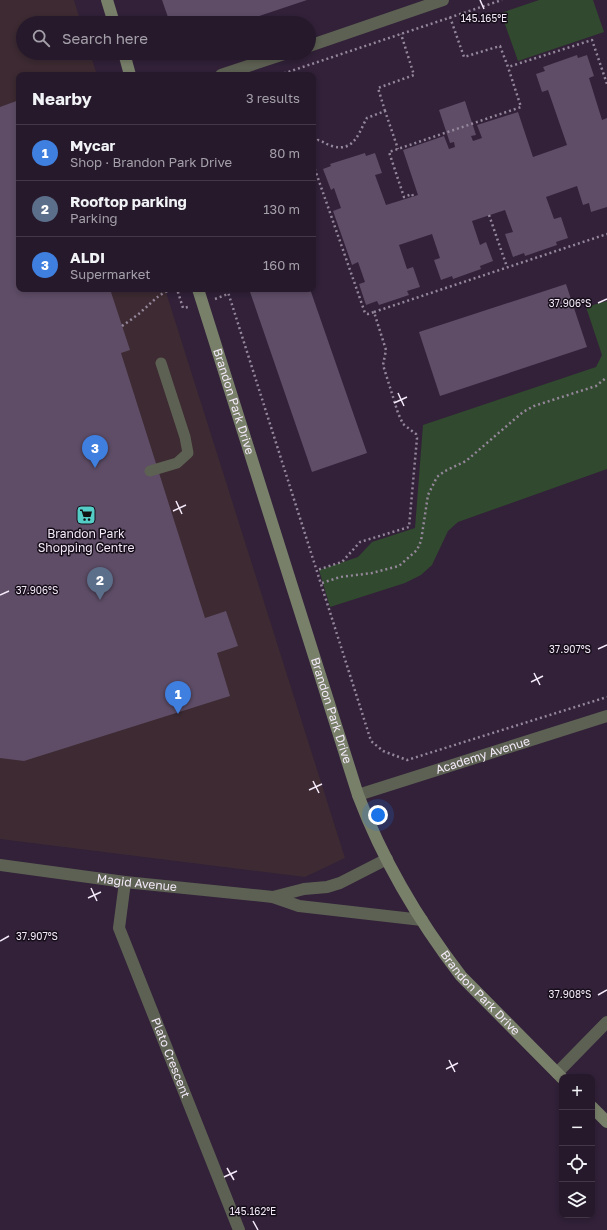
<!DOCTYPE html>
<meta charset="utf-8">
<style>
body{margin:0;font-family:"Golos Text",sans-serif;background:#322637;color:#f1f3f6}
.controls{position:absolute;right:12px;bottom:12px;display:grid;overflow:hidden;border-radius:8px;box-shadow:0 2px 6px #0003}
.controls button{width:36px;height:36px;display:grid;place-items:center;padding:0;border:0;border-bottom:1px solid #423847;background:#26192b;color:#f1f3f6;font:20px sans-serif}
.you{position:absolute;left:378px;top:815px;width:14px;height:14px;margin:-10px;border:3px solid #fff;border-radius:50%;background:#1a73e8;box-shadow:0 0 0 6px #1a73e833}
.badge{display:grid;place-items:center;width:26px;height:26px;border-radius:50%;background:#ea580c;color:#fff;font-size:13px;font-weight:700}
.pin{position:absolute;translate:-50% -33px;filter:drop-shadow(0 1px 2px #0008)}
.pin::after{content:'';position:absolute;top:21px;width:14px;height:12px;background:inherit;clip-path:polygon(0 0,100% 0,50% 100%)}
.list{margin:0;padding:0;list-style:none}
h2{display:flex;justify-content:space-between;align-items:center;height:52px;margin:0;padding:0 16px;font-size:17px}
h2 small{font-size:13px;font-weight:400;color:#a4a0a9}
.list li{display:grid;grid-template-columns:26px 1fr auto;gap:12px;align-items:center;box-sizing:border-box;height:56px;padding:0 16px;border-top:1px solid #423847}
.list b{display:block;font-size:15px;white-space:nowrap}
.list p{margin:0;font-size:13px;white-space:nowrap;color:#a4a0a9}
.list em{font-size:13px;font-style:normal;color:#a4a0a9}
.icon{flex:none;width:22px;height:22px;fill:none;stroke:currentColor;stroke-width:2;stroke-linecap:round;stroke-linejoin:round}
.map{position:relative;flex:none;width:607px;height:1230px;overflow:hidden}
.search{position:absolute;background:#26192b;box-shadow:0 2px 6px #0003;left:16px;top:16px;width:300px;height:44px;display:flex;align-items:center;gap:10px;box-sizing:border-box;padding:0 14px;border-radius:22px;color:#a4a0a9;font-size:15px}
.panel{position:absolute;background:#26192b;box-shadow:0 2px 6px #0003;left:16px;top:72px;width:300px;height:220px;border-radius:8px}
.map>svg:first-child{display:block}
</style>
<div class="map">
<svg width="607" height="1230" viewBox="0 0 607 1230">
<rect width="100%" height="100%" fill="#322139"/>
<!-- commercial -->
<path fill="#3d2a32" d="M0 0H74L81 23H23V53H90L97 75H19V289H165L345 858 305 877 0 839Z"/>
<!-- green -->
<path fill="#31492e" d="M539 0H593L604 32 518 61 501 13Z
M607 301V469L458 522 448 531 432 565 421 575 405 583 330 607 319 570 358 557 372 542 415 528 423 425 596 367 602 355 586 307Z"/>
<!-- building -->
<path fill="#5f4d67" d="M162 0H307L238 23H170Z
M577 55 578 58 587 55 594 76 589 78 602 120 607 118V207L591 212 589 203 583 205 577 186 546 197 554 219 561 217 568 238 556 242 557 245 525 256 524 253 513 257 505 234 513 232 505 210 472 221 480 245 486 242 493 261 480 266 481 269 453 279 452 276 441 280 434 260 440 258 432 234 399 245 407 269 413 267 420 287 407 291 409 295 379 305 377 301 366 305 359 284 365 282 358 262 352 265 333 211 341 208 334 188 331 190 323 169 331 166 330 164 365 153 366 156 375 153 382 173 375 175 386 205 418 195 403 150 444 136 449 149 455 147 454 142 450 143 439 110 465 101 476 135 471 136 473 141 482 138 477 125 518 112 533 157 567 145 548 90 542 92 536 74 545 71 543 67Z
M19 100V289H110L130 350 121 353 205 618 226 611 238 646 217 653 230 696 24 761 0 758V107Z
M566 284 587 347 440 396 419 332Z
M249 289H310L367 453 312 472Z"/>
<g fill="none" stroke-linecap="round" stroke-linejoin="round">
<!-- path -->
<path stroke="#95879b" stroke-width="2.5" stroke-dasharray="2 3" stroke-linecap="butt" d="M450 17 464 57 500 46 508 67 592 40 607 84
M279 75 502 0
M385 111 378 88 414 75 401 34
M313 143 318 140C323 141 327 145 332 146 355 153 359 131 367 118L385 111 398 149
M313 164 365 313 368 314 374 312 386 350 383 365 398 413 403 424 416 434 417 438 409 527 360 542 342 562 317 570
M413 196 412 194 404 197 389 152 521 107 508 67
M489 215 507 267
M227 289 371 741 383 751 407 760 607 697
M215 299 228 294
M374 312 607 234
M122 326C129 321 137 316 143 310 154 301 160 291 177 289L183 308 188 307
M322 583 340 577 372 573 399 566 417 550 421 541 428 495 437 477 445 471 466 461 523 412 534 406 596 386 607 377"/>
<!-- lane -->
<path stroke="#5d6153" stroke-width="11" d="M150 471 177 463 188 453 185 437 161 363"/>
<!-- street -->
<g stroke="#5d6153" stroke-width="12">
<path d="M309 46 443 0"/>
<path d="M221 75 287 53"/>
<path id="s1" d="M358 795 607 716"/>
<path id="s2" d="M0 865 125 882 273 897 299 906 422 920"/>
<path id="s3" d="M125 882 119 928 239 1230"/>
<path d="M273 897 304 889 327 887 340 883 387 859"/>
<path d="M557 1073 607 1022"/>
</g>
<!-- secondary -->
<g stroke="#79806a" stroke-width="12">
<path d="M107 0 114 23"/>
<path d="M124 53 130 75"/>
<path id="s4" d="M198 289 358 795C383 861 418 920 461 976L562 1078"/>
<path d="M592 1107 607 1122"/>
</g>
</g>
<!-- ticks -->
<path fill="none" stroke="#f4e9f9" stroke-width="1.5" d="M480 0 484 9M598 303 607 299M398 393 404 406M394 403 407 397M176 501 182 514M173 511 186 505M0 595 9 591M598 649 607 645M534 673 540 685M531 682 543 676M313 781 319 793M309 790 322 784M91 888 97 901M88 898 101 892M0 941 9 936M598 995 607 990M449 1060 455 1072M446 1069 458 1063M227 1168 234 1180M224 1177 237 1171M253 1221 258 1230"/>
<!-- icons -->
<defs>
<g id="supermarket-square" transform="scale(1)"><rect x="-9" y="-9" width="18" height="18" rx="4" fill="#54cdc7" stroke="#160e19"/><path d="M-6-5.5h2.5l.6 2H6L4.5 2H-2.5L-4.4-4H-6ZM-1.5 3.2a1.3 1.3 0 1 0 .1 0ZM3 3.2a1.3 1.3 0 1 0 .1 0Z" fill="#111"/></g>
</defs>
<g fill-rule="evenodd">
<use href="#supermarket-square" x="86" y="515"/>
</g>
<g text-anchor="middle" stroke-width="3" stroke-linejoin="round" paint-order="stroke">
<!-- street labels -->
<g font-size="12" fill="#f4e9f9" stroke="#160e19">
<text dy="4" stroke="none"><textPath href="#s4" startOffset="118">Brandon Park Drive</textPath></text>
<text dy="4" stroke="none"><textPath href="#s4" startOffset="442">Brandon Park Drive</textPath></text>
<text dy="4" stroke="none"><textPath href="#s1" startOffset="131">Academy Avenue</textPath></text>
<text dy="4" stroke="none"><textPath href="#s2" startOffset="138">Magid Avenue</textPath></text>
<text dy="4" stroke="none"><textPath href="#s4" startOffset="765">Brandon Park Drive</textPath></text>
<text dy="4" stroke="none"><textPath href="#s3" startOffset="186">Plato Crescent</textPath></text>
</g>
<!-- poi labels -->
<g font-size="12" fill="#f4e9f9" stroke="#160e19">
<text x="86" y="538">Brandon Park<tspan x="86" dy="14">Shopping Centre</tspan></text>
</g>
</g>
<g font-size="10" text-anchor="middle" fill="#f4e9f9" stroke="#160e19" stroke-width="3" stroke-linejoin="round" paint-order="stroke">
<text x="484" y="22">145.165°E</text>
<text x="570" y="307">37.906°S</text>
<text x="37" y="594">37.906°S</text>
<text x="570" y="653">37.907°S</text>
<text x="37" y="940">37.907°S</text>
<text x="570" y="998">37.908°S</text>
<text x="253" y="1215">145.162°E</text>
</g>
</svg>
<div class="controls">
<button>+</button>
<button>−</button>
<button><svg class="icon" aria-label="locate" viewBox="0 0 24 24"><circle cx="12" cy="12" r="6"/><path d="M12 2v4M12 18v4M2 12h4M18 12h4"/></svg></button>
<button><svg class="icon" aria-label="layers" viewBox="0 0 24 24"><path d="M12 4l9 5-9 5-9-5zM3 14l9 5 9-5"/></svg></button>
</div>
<div class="you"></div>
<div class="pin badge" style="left:178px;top:714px;background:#3f7fe0">1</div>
<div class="pin badge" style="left:100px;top:600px;background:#5c6f8a">2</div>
<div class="pin badge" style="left:95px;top:468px;background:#3f7fe0">3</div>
<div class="search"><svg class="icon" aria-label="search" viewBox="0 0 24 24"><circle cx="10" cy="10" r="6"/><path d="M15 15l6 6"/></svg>Search here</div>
<section class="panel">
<h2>Nearby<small>3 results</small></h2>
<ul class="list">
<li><span class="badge" style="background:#3f7fe0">1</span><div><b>Mycar</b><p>Shop · Brandon Park Drive</p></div><em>80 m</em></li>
<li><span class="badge" style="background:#5c6f8a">2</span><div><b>Rooftop parking</b><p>Parking</p></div><em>130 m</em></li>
<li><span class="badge" style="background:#3f7fe0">3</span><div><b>ALDI</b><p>Supermarket</p></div><em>160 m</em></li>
</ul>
</section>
</div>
